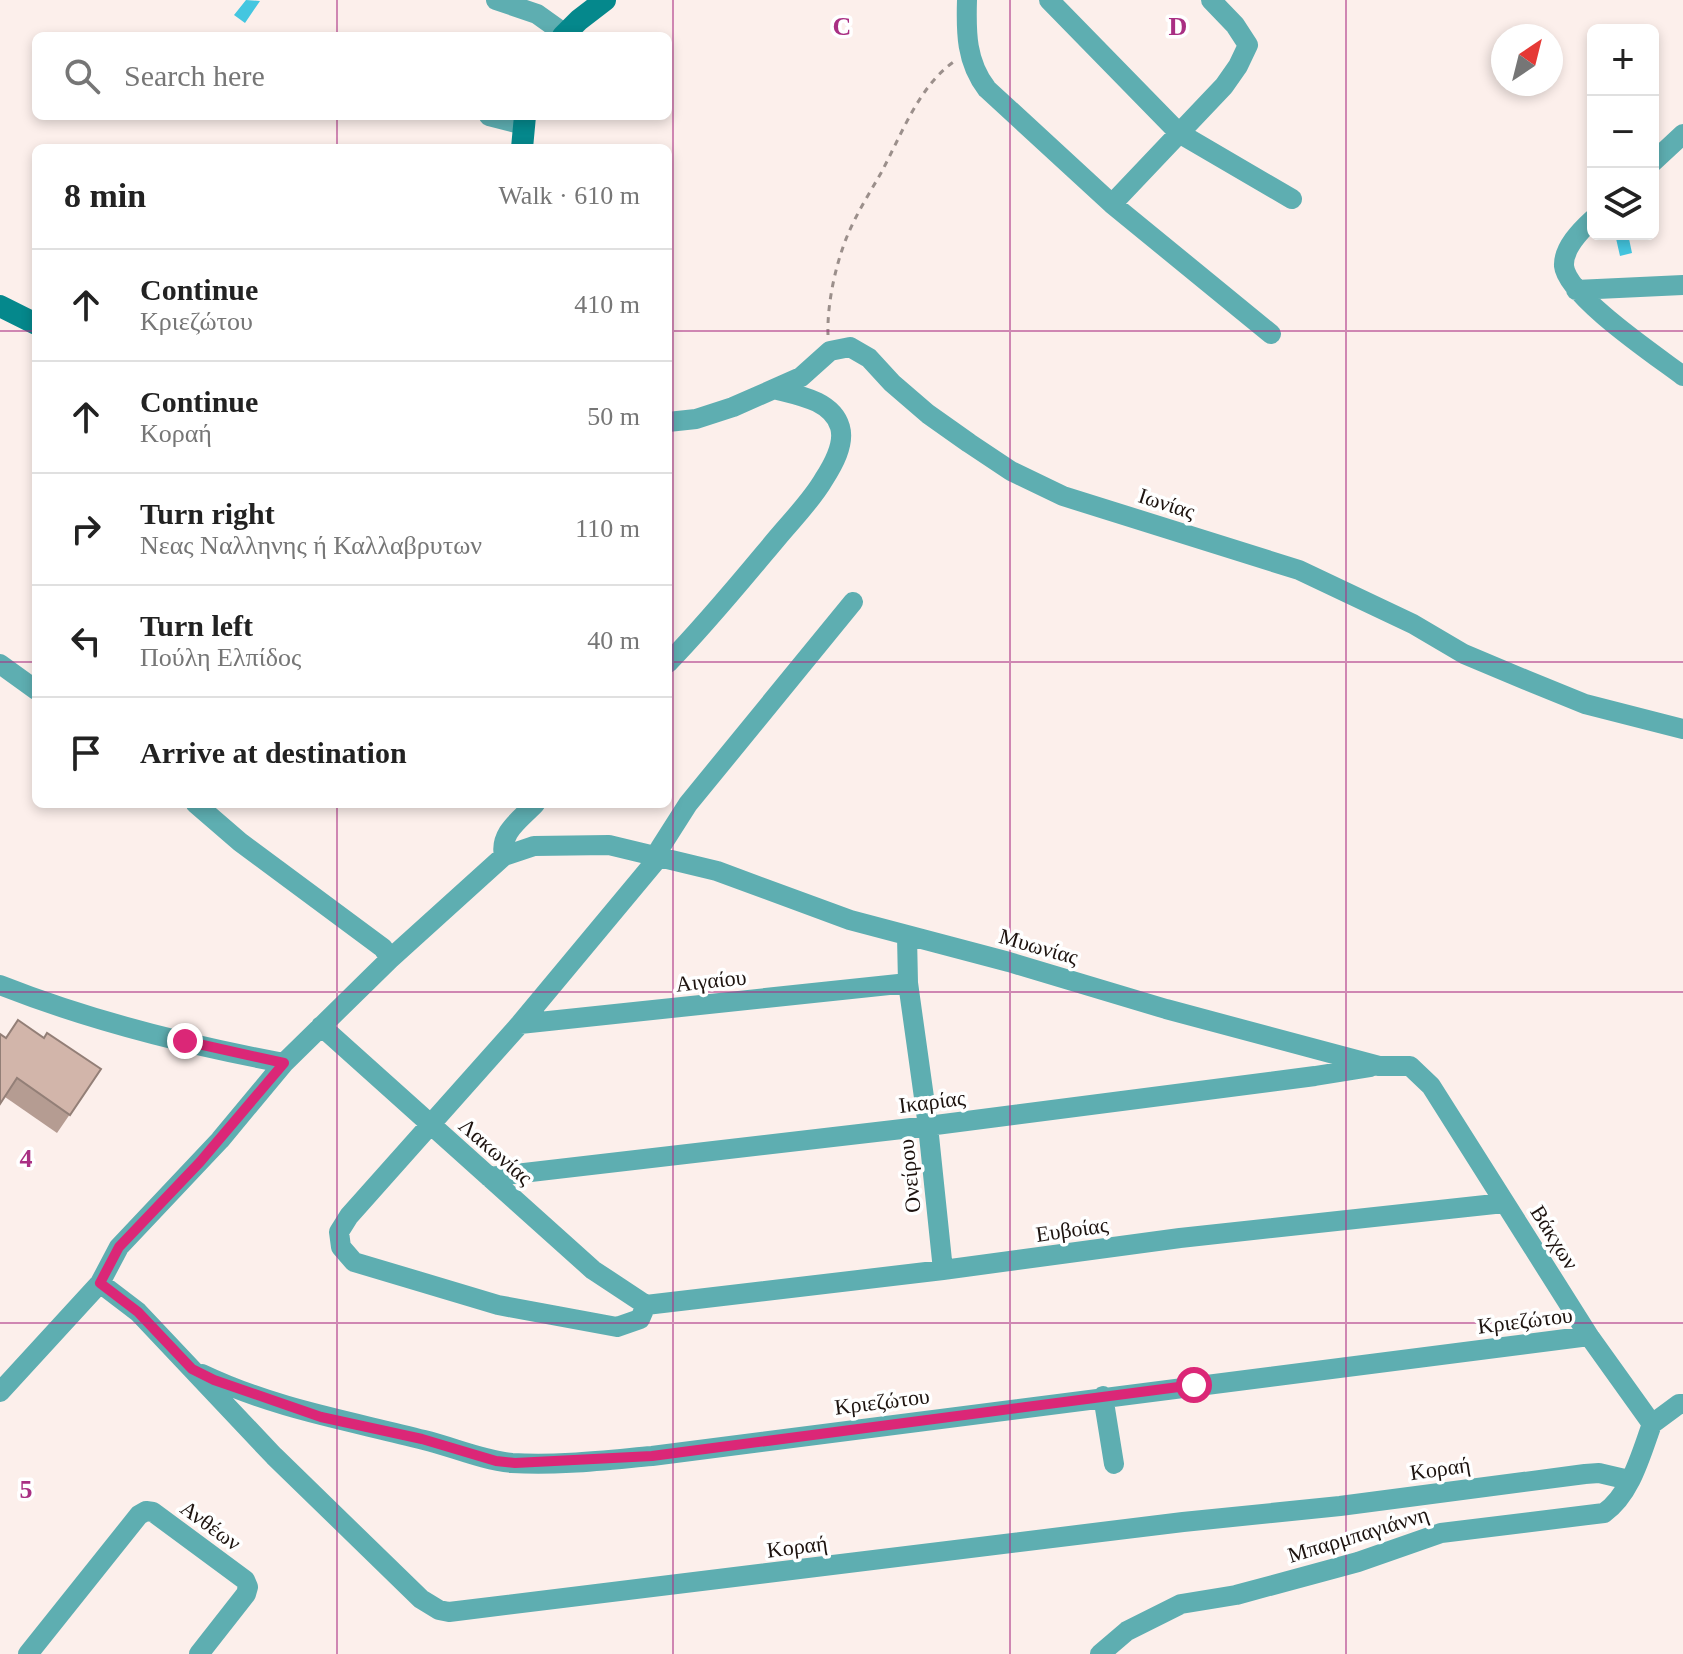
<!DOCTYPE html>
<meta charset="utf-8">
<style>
body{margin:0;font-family:"Times New Roman",serif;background:#f6f6f6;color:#222}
.controls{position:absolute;right:24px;top:24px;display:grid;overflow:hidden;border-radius:12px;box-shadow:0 4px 12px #0003}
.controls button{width:72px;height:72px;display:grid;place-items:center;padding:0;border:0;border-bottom:2px solid #e0e0e0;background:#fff;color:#222;font:40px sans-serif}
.compass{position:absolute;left:1491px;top:24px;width:72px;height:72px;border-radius:50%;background:#fff;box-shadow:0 4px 12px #0003;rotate:35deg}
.stop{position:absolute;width:24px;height:24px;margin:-18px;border:6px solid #db2777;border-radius:50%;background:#fff}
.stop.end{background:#db2777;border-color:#fff;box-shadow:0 2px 8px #0008}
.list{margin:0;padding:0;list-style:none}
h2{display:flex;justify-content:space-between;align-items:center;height:104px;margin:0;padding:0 32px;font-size:34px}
h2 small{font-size:26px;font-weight:400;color:#767676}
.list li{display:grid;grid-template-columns:52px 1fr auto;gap:24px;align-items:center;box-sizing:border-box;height:112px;padding:0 32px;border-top:2px solid #e0e0e0}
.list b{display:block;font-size:30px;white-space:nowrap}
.list p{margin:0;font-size:26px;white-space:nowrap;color:#767676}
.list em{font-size:26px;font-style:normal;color:#767676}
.icon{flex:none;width:44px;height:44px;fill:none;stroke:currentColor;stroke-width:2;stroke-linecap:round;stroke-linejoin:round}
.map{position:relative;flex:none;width:1683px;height:1654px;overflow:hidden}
.search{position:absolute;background:#fff;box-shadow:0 4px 12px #0003;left:32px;top:32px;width:640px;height:88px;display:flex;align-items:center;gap:20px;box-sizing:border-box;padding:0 28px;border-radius:12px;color:#767676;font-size:30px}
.panel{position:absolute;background:#fff;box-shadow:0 4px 12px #0003;left:32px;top:144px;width:640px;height:664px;border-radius:12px}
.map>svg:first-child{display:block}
</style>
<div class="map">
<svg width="1683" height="1654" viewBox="0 0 1683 1654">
<rect width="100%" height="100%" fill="#fcefeb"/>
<!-- water -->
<path fill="#44c6e0" d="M246 0 260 1 245 23 234 15Z
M1615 234H1628L1632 253 1620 256Z"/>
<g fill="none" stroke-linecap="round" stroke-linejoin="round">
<!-- path -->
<path stroke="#9b8f8b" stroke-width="3" stroke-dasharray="6 6" stroke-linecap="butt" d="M828 335C827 305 835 267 846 239 855 216 869 194 881 173 901 136 919 85 955 61"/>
<!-- minor -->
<path stroke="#5eaeb1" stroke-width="20" d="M496 0 537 14 565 34
M967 0C966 32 966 62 987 89L1112 204 1271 334
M1049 0 1179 133 1292 199
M489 116 524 125
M1653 162 1683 134
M1112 204 1224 86 1238 66 1248 45 1235 25 1211 0
M1593 219C1581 230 1563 248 1564 266 1567 296 1658 357 1683 376
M1576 290 1683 285
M668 422 696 419 733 407 801 377 830 351 850 347 869 358 892 383 928 414 969 443 1011 471 1063 496 1299 570 1413 624 1464 654 1526 680 1585 704 1683 729
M668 663C707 623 742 580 778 537 793 519 812 500 824 479 833 465 845 444 840 427 832 400 797 395 774 389
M0 664 36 690
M196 804 240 842 383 948 390 959
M504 856C499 833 520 820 535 804
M907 936 908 983 928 1126 943 1270
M0 985C91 1021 187 1045 284 1063
M520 1024 908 983
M321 1026 593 1270 646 1305
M489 1177 928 1126 1315 1076 1371 1067
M100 1283 138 1312 274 1456 421 1599 439 1610 449 1612 1183 1522 1340 1506 1585 1474 1599 1473 1629 1480
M646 1305 640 1319 617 1327 498 1305 354 1262 341 1247 339 1232 349 1216 520 1024 659 857 660 848 688 804 853 602
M646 1305 943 1270 1180 1238 1504 1203
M202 1374C276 1409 346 1420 424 1440 453 1447 481 1460 512 1463 558 1466 607 1460 652 1456L1589 1336
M0 1392 100 1283 119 1247 220 1140 284 1063 390 959 504 856 534 846 609 845 717 871 850 920 1009 962 1166 1009 1379 1066H1410L1431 1086 1589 1336 1652 1424C1641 1454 1631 1494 1604 1513L1441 1533 1358 1562 1236 1595 1181 1604 1127 1631 1100 1654
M1103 1396 1114 1464
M1652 1424 1679 1404H1683
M28 1654 139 1515 146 1511 153 1512 245 1580 248 1587 246 1594 199 1654"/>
<!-- secondary -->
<path stroke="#05888c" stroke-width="22" d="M563 36 579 20 605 0
M522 148 525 116
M0 306 36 324"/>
</g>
<!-- wall -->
<path fill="#b59c92" d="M6 1038H44L101 1069 57 1133 5 1097Z"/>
<!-- building -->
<path fill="#d2b5aa" stroke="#937f77" stroke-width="2" d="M18 1020 44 1038 47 1033 101 1069 70 1115 17 1078 0 1104V1034L6 1038Z"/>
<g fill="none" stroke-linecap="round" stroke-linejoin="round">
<!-- route -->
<path stroke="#db2777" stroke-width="10" d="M185 1041 284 1063 200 1162 119 1247 100 1283 138 1312 192 1369 214 1380 321 1417 422 1439 496 1461 515 1463 652 1456 1194 1385"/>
</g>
<!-- grid -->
<path fill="none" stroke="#a92f83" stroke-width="2" stroke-opacity="0.55" d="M337 0V36M673 0V1654M1010 0V1654M1346 0V1654M337 116V148M0 331H36M668 331H1683M0 662H36M668 662H1683M337 804V1654M0 992H1683M0 1323H1683"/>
<g text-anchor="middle" stroke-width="7" stroke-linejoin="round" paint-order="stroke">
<!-- street labels -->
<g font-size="22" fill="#1d130f" stroke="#fff">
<text transform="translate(1167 503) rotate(18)" y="8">Ιωνίας</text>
<text transform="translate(1039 946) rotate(16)" y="8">Μυωνίας</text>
<text transform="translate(711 980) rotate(-6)" y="8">Αιγαίου</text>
<text transform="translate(932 1101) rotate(-7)" y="8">Ικαρίας</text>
<text transform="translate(496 1151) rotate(41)" y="8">Λακωνίας</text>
<text transform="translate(909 1176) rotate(-96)" y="8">Ονείρου</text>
<text transform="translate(1072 1229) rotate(-8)" y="8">Ευβοίας</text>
<text transform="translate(1555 1237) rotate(58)" y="8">Βάκχων</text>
<text transform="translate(1525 1320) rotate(-7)" y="8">Κριεζώτου</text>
<text transform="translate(882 1401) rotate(-7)" y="8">Κριεζώτου</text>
<text transform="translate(1440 1468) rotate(-8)" y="8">Κοραή</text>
<text transform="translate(211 1525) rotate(36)" y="8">Ανθέων</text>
<text transform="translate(1358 1534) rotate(-17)" y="8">Μπαρμπαγιάννη</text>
<text transform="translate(797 1546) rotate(-7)" y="8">Κοραή</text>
</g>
</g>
<g font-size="26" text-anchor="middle" font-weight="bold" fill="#a92f83" stroke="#fff" stroke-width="7" stroke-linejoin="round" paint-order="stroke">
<text x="842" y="35">C</text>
<text x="1178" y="35">D</text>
<text x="26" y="1167">4</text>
<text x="26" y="1498">5</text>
</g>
</svg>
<div class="controls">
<button>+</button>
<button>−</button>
<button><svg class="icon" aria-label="layers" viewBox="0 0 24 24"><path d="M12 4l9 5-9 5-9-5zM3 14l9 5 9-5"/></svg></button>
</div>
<svg class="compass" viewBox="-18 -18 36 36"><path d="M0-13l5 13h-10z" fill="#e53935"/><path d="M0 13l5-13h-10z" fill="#767676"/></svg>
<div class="stop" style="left:1194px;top:1385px"></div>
<div class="stop end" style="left:185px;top:1041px"></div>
<div class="search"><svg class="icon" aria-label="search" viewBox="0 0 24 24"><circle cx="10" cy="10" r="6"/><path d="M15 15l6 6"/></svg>Search here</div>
<section class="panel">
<h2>8 min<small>Walk · 610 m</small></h2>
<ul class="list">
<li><svg class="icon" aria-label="ahead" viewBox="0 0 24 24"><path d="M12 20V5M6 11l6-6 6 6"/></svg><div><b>Continue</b><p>Κριεζώτου</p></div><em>410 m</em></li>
<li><svg class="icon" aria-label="ahead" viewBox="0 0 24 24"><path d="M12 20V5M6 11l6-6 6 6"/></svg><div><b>Continue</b><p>Κοραή</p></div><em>50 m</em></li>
<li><svg class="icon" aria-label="right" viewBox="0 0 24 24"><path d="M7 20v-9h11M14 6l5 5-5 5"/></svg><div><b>Turn right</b><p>Νεας Nαλληνης ή Καλλαβρυτων</p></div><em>110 m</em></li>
<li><svg class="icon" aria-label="left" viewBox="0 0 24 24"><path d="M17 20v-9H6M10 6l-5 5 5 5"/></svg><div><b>Turn left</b><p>Πούλη Ελπίδος</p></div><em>40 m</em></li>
<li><svg class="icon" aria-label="arrive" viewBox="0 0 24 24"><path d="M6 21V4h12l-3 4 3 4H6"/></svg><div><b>Arrive at destination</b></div></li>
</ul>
</section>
</div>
